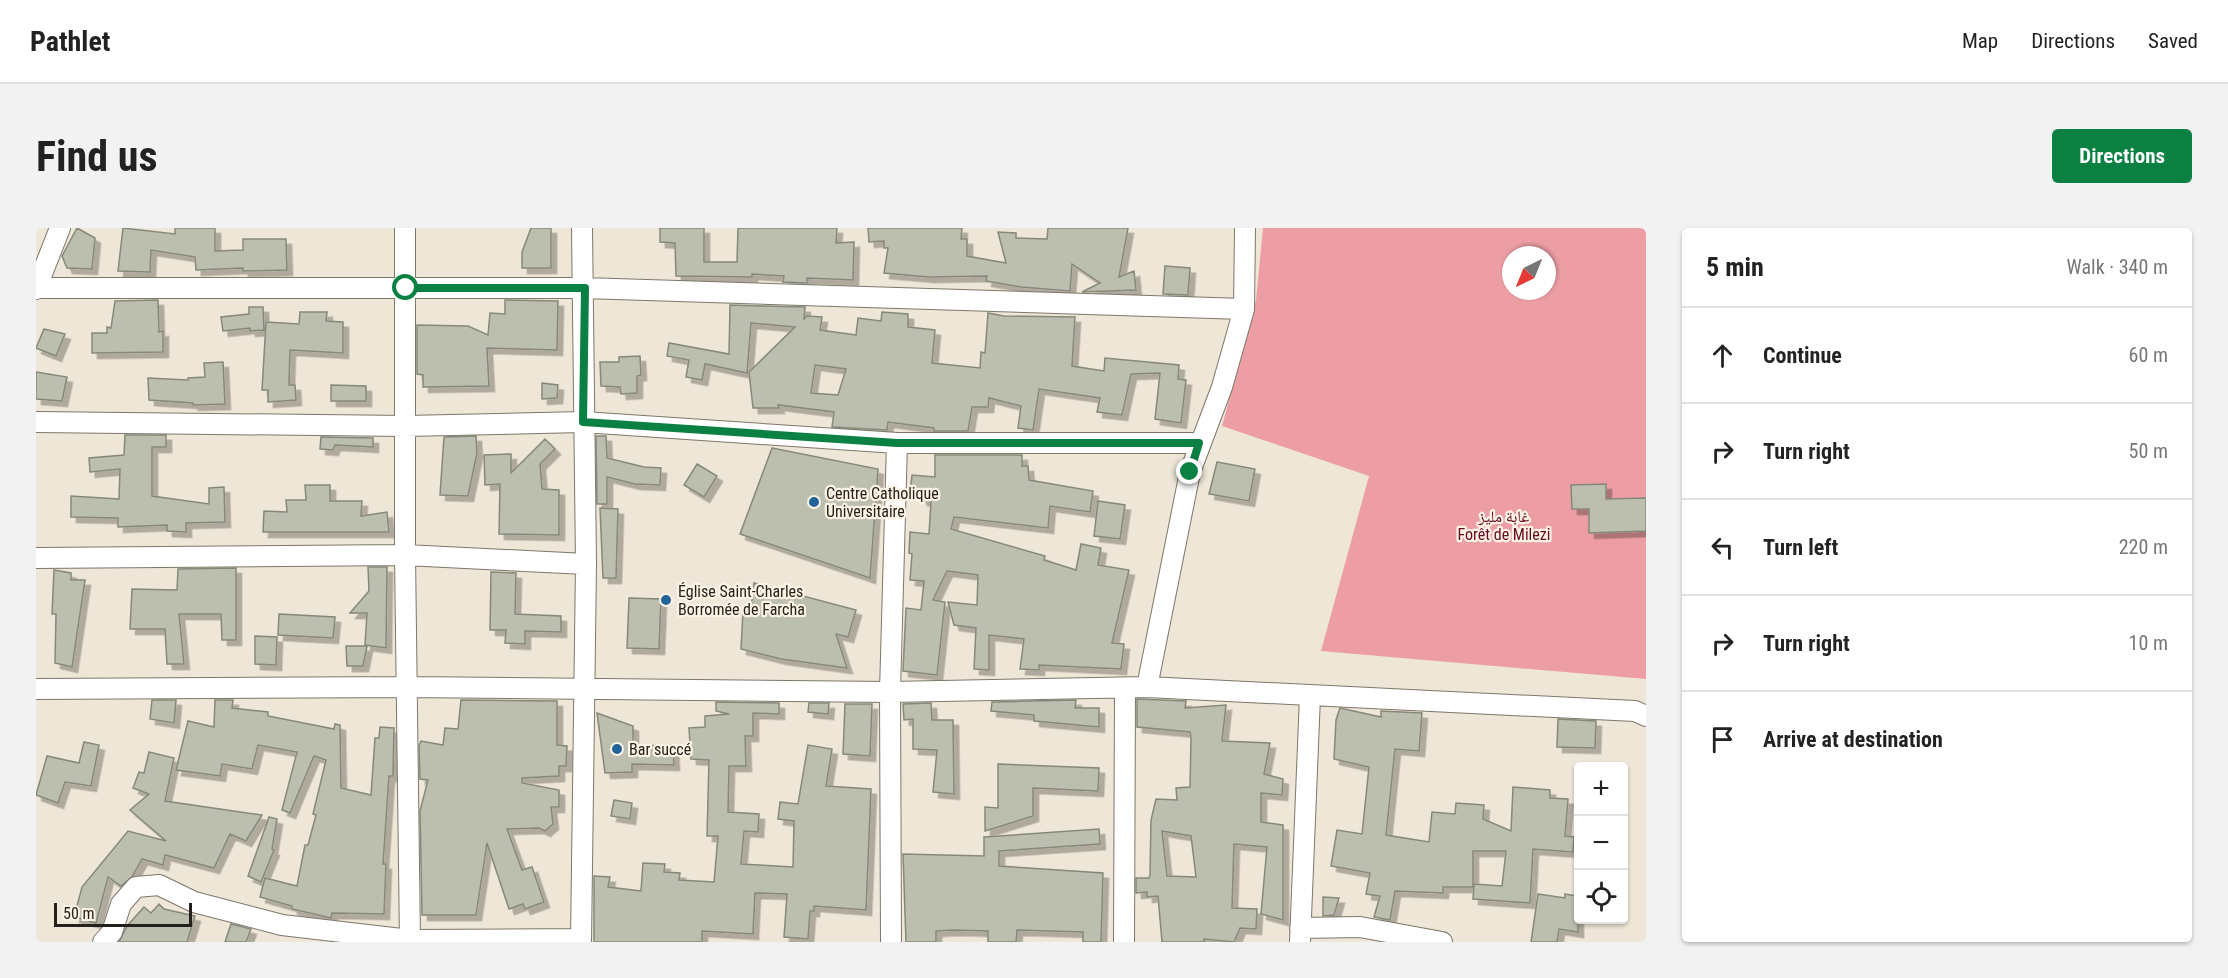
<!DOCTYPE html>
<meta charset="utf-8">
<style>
body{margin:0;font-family:"Roboto Condensed","Noto Naskh Arabic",sans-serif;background:#f2f2f2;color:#222}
.controls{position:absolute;right:18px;bottom:18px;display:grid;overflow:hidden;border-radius:6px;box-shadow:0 2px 4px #0004}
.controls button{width:54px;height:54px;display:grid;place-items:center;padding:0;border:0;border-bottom:2px solid #e0e0e0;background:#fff;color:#222;font:30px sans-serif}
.compass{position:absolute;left:1466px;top:18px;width:54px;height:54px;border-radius:50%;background:#fff;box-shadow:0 2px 4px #0004;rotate:223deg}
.scale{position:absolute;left:18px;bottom:15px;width:138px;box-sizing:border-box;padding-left:6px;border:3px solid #24211c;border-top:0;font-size:16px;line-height:21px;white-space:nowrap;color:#24211c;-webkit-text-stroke:4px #fcf3e5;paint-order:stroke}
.stop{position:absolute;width:18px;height:18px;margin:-14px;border:4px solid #0b8043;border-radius:50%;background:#fff}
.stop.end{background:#0b8043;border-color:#fff;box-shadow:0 2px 6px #0008}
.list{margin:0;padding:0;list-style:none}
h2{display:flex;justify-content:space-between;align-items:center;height:78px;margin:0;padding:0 24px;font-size:26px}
h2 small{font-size:20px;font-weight:400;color:#767676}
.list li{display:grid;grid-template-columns:39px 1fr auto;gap:18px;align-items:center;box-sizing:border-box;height:96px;padding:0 24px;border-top:2px solid #e0e0e0}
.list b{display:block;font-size:22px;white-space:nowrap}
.list em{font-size:20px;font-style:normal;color:#767676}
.icon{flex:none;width:33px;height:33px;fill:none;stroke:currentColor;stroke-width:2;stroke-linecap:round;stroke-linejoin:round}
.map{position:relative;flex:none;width:1610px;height:714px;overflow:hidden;border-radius:6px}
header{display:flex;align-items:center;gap:36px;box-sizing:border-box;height:84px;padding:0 30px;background:#fff;border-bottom:2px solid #e0e0e0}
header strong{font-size:28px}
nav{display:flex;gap:33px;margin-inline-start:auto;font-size:21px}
.intro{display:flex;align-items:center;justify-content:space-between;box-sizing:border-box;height:144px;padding:0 36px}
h1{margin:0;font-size:42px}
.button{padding:15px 27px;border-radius:6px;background:#0b8043;color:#fff;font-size:21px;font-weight:700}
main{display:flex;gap:36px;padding:0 36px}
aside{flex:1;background:#fff;border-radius:6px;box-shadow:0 2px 4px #0004}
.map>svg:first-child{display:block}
</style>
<header>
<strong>Pathlet</strong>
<nav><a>Map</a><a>Directions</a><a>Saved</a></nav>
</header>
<div class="intro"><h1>Find us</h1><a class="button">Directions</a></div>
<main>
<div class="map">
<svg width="1610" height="714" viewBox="0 0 1610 714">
<defs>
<filter id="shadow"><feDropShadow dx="5.5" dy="5.5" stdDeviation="0" flood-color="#0004"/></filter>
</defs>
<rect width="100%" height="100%" fill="#eee6d7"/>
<!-- green -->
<path fill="#ec9ea4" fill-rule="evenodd" d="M1227 0H1610V451L1285 423 1333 248 1186 198 1220 72ZM1475 27H1511V63H1475Z"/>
<!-- building -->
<path fill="#bcbeaf" stroke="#86897a" stroke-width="1.5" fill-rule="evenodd" filter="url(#shadow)" d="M41 0 59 10 56 41 31 40 26 28Z
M87 0 139 6V0H179V23L207 22V11H250L251 42 207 43V40L160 42 159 29 115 22 114 44 82 43Z
M495 0H515V40H486V24Z
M624 0H668V34H701L702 0H801L800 15 818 14 817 52 771 50V55L747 54 748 48 716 46V49L640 48 639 15 624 14Z
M832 0H926L925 11H931V28L970 35 962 4 980 5V10L1011 11 1012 0H1092L1083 49 1098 43 1100 62 1046 64 1064 55 1036 36 1034 63 985 59 950 53 951 48 893 49 848 45 852 20H848V13L833 14Z
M1129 38 1154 40 1152 67 1127 66Z
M122 72 123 104 127 103V124L56 125V105H71V99L75 100 79 73Z
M469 72 522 73 521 122 451 120 453 158 387 159V147L381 146V97L432 98 452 107 454 85 469 86Z
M694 77 769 79 768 91 771 88 786 89 784 102 820 107 822 90 845 93 846 84 872 86V99L899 102 896 135 944 140 945 124 949 125 952 85 968 88 1039 89 1036 138 1068 143 1069 130 1143 137 1142 151 1150 152 1145 195 1119 191 1124 145 1095 146 1086 187 1061 184 1064 170 1003 161 997 202 982 200 985 178 953 170 952 179H936L932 203H898V200L852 194 851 202 796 199 798 184 742 177 743 180H717L713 144 759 99 715 95 711 145 669 136 666 152 650 149 653 132 631 128 633 115 693 126ZM779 137 810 141 802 167 775 165Z
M213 79H227L228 102 214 103V100L187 103 185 89 213 86Z
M264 84H291L290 93 307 94V125L254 122 253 157H259L260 172 232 174V162H226L230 94 263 96Z
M8 101 29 106 20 128 0 120Z
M604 128 605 147 601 148V165L585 166 584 159 565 158 564 134H583V129Z
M187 134 189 176 157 177V175L113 172 112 150 152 152V150L169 149 168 135Z
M0 144 31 149 26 173 0 171Z
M506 155 522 157 521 170 506 171Z
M295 157 330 158V173H295Z
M89 207H130V219H116V268L173 276V260L188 259 189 294 150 295V304L131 303V297L82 299V290L35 289V268L83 271 84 241 54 244 53 230 88 227Z
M440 208 441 225 432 268 404 267 408 209Z
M560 208H570L571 230 608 239 625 240 624 257 599 256 571 249V276H561Z
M285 209 337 210V219L299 217 297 222 284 221Z
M509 211 519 221 504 236 506 261 523 262V307L463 306 464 256 449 257 448 227 475 226V245Z
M736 220 842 241 834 350 704 306Z
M899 227H986V238H992L993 252 1057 263 1054 284 1014 278 1012 300 918 289 915 301 1009 328 1008 332 1040 342 1045 316 1065 320 1062 337 1093 342 1076 415 1088 416 1085 441 1003 437V442L984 441 988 411 953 407V442L938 441 940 400 918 397 912 374 941 377 942 347 911 343 897 372 909 374 901 447 867 443 870 380 885 382 888 353 874 352 876 326 873 325 874 304 893 306 895 273 886 272 884 266 874 265 876 247 899 249Z
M1181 234 1219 241 1213 273 1173 266Z
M661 236 681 248 668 269 648 257Z
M1570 256V271L1610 270V303L1553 305V281H1536L1535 257Z
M269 257H294V273H326L325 288 351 284 353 304H227L228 283 251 284 250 272H270Z
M1062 273 1089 277 1084 311 1058 308Z
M564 280 582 281 580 350H567Z
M332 339H351L350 420 329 417 331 385H314L333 363Z
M200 340V412H186L185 386H143L148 436H131L129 401H94L96 361 141 362 142 341Z
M18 342 35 345V352H49L36 439 19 435 20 386H16Z
M455 344 480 345 479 386 525 388V404L489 403V416L469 415 470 402H454Z
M718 355 820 382 812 409 800 406 811 440 745 431 705 421 707 383 714 386Z
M593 370 625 371 623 421 591 420Z
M243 386 299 389 297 410 242 407Z
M219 408 241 409 240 437 219 436Z
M310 418H331L327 438H311Z
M1101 471 1150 473 1149 480 1190 477 1186 513 1234 515 1228 546 1247 551 1246 567 1225 565V594L1247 597V692L1225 686 1231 619 1198 616 1196 680 1221 681 1220 701 1204 700 1198 714 1168 711V714H1126L1122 668 1111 669V664L1100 665V650H1113L1114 647 1115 592 1120 571 1141 572 1140 560 1154 559 1155 510 1154 504 1101 499ZM1126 603 1155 608 1160 649 1131 648Z
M116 472H140L138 495 114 491Z
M179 472H197L196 480 232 484V488L298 501 299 496 304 497 305 560 335 567 339 510H343L344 499 358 500 357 548H353L347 636H350L348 686 296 685 295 690 256 681V678L224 669 229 650 261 658 269 617H272L280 587 277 586 290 532 278 528 254 585 246 582 261 524 222 517 216 541 186 536 184 548 140 542 152 493 178 499Z
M425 472 521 473V517L531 518 530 538H523V548L486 550V555L523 562V579H515L517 596 509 603 503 600 471 601 486 642 496 639 508 674 489 681 487 676 473 681 451 615 440 687H386L384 583 392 552 384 551 383 518 385 513 407 517 409 500 422 501Z
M1040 472 1039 480H1063V499L998 493V487L955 483 956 474Z
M680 474 743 475V486L717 485V508H709L710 538H693L692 584 723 586 722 604 708 603 705 636 757 639 758 593 742 591 744 574 762 576 772 517 796 521 790 558 835 561 830 682 778 678V683H774L772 711 748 709 751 666 719 665 717 706 666 703V714H558V648L574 649 572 659 605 663 607 635 629 636 628 644 644 645 643 652 678 654 682 608H671L673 532 655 531 653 500 669 499V488L693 486 680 483Z
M773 475H793L792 486 772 484Z
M895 475 896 492H917L918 566 897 564 901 522 877 521V491L868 492 867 476Z
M809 476H836L834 528 807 526Z
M1304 480 1345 489V483L1386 485 1383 523 1359 521 1350 607 1393 614 1396 584 1419 586 1420 575 1448 577 1447 591 1475 603 1477 559 1514 562V570L1532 571 1529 608 1538 609 1537 624 1497 621 1494 675 1437 671 1438 656 1466 658 1470 623H1437V659H1407V665L1359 663 1354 692 1338 689 1344 668 1330 666 1334 645 1295 638 1301 602 1326 606 1333 539 1298 531 1300 492Z
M561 485 597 498V518L637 517 638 537 596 536V544L569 545Z
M1522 491 1560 493 1559 520 1521 519Z
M48 514 63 517 55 558 29 554 22 575 0 567 11 528 43 535Z
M113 524 138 530 129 573 226 587 210 613 194 606 178 640 129 627 127 637 106 631 96 649 85 658 72 649 60 695 38 689 46 659 92 603 130 613 94 582 113 566 97 560 103 544 108 545Z
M962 536 1063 540 1062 563 997 560V588L949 603V579L962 580Z
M578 572 596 575 594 591 575 588Z
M233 589 241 591 236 621 238 622 225 654 212 648Z
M1063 601 1064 616 963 623V638L1067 645 1065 714H1047V704L981 702 980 714H952V703L918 702 900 703V714H870L867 626 948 628V609Z
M1502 666 1529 670V666L1542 668V704L1523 701 1521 714H1495Z
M1287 669 1303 670 1298 687 1287 688Z
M123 676 128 681 159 688 151 714H83L91 698 108 679 115 685Z
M195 696 215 701 210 714H189Z"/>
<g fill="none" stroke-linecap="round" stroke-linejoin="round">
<!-- street casing -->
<g stroke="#7e776a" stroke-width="22">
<path id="street" d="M369 0V327L374 714
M0 60H548L1208 81
M0 61 24 0
M0 194 369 198 547 194 861 215H1163
M0 330 369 327 550 336
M1111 459 1154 244 1186 159 1208 81 1209 0
M0 461 372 459 854 464 1111 459 1599 483 1610 488
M1264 700 1324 699 1406 714
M67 714 76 704 85 676 100 659 123 657 158 674 246 697 374 712 545 711
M545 714 550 336 546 0
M855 714 854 464 861 215
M1088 714 1089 461
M1264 714 1274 468"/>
</g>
<!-- street -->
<use href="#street" stroke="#fff" stroke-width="20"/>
</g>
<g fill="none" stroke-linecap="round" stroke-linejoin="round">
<!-- route -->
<path stroke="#0b8043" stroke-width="8" d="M370 60H549L547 194 861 215H1163L1154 244"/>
</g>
<!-- markers -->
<g fill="#226499" stroke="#fcf3e5" stroke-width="2">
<circle cx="778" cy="274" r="6"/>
<circle cx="630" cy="372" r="6"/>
<circle cx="581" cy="521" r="6"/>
</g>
<g text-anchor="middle" stroke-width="4.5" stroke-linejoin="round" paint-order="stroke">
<!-- poi labels -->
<g font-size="16" fill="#24211c" stroke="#fcf3e5" text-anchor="start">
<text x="790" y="271">Centre Catholique<tspan x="790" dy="18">Universitaire</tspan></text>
<text x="642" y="369">Église Saint-Charles<tspan x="642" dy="18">Borromée de Farcha</tspan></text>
<text x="593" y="527">Bar succé</text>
</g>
<!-- park labels -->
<g font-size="16" fill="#650920" stroke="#fcf3e5">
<text x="1468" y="294">غابة مليز<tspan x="1468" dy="18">Forêt de Milezi</tspan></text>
</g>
</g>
</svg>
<div class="controls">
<button>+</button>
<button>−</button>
<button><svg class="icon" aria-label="locate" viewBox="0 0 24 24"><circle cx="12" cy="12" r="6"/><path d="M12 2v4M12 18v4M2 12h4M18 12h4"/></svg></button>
</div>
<svg class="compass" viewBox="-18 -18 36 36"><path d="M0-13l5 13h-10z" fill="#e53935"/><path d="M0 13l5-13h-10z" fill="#767676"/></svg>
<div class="scale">50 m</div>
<div class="stop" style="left:370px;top:60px"></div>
<div class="stop end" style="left:1154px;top:244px"></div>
</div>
<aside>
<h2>5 min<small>Walk · 340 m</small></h2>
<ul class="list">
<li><svg class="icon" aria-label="ahead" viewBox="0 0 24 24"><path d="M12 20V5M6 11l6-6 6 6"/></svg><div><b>Continue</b></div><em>60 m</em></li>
<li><svg class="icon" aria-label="right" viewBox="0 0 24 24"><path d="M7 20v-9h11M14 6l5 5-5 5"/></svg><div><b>Turn right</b></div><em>50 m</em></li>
<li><svg class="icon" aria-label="left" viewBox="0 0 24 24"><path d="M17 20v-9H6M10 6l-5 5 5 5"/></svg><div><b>Turn left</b></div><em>220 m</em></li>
<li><svg class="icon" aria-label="right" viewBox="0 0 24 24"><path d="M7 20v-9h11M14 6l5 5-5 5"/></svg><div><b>Turn right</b></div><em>10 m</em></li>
<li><svg class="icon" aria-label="arrive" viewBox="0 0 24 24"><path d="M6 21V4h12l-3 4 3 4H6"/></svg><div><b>Arrive at destination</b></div></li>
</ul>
</aside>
</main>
